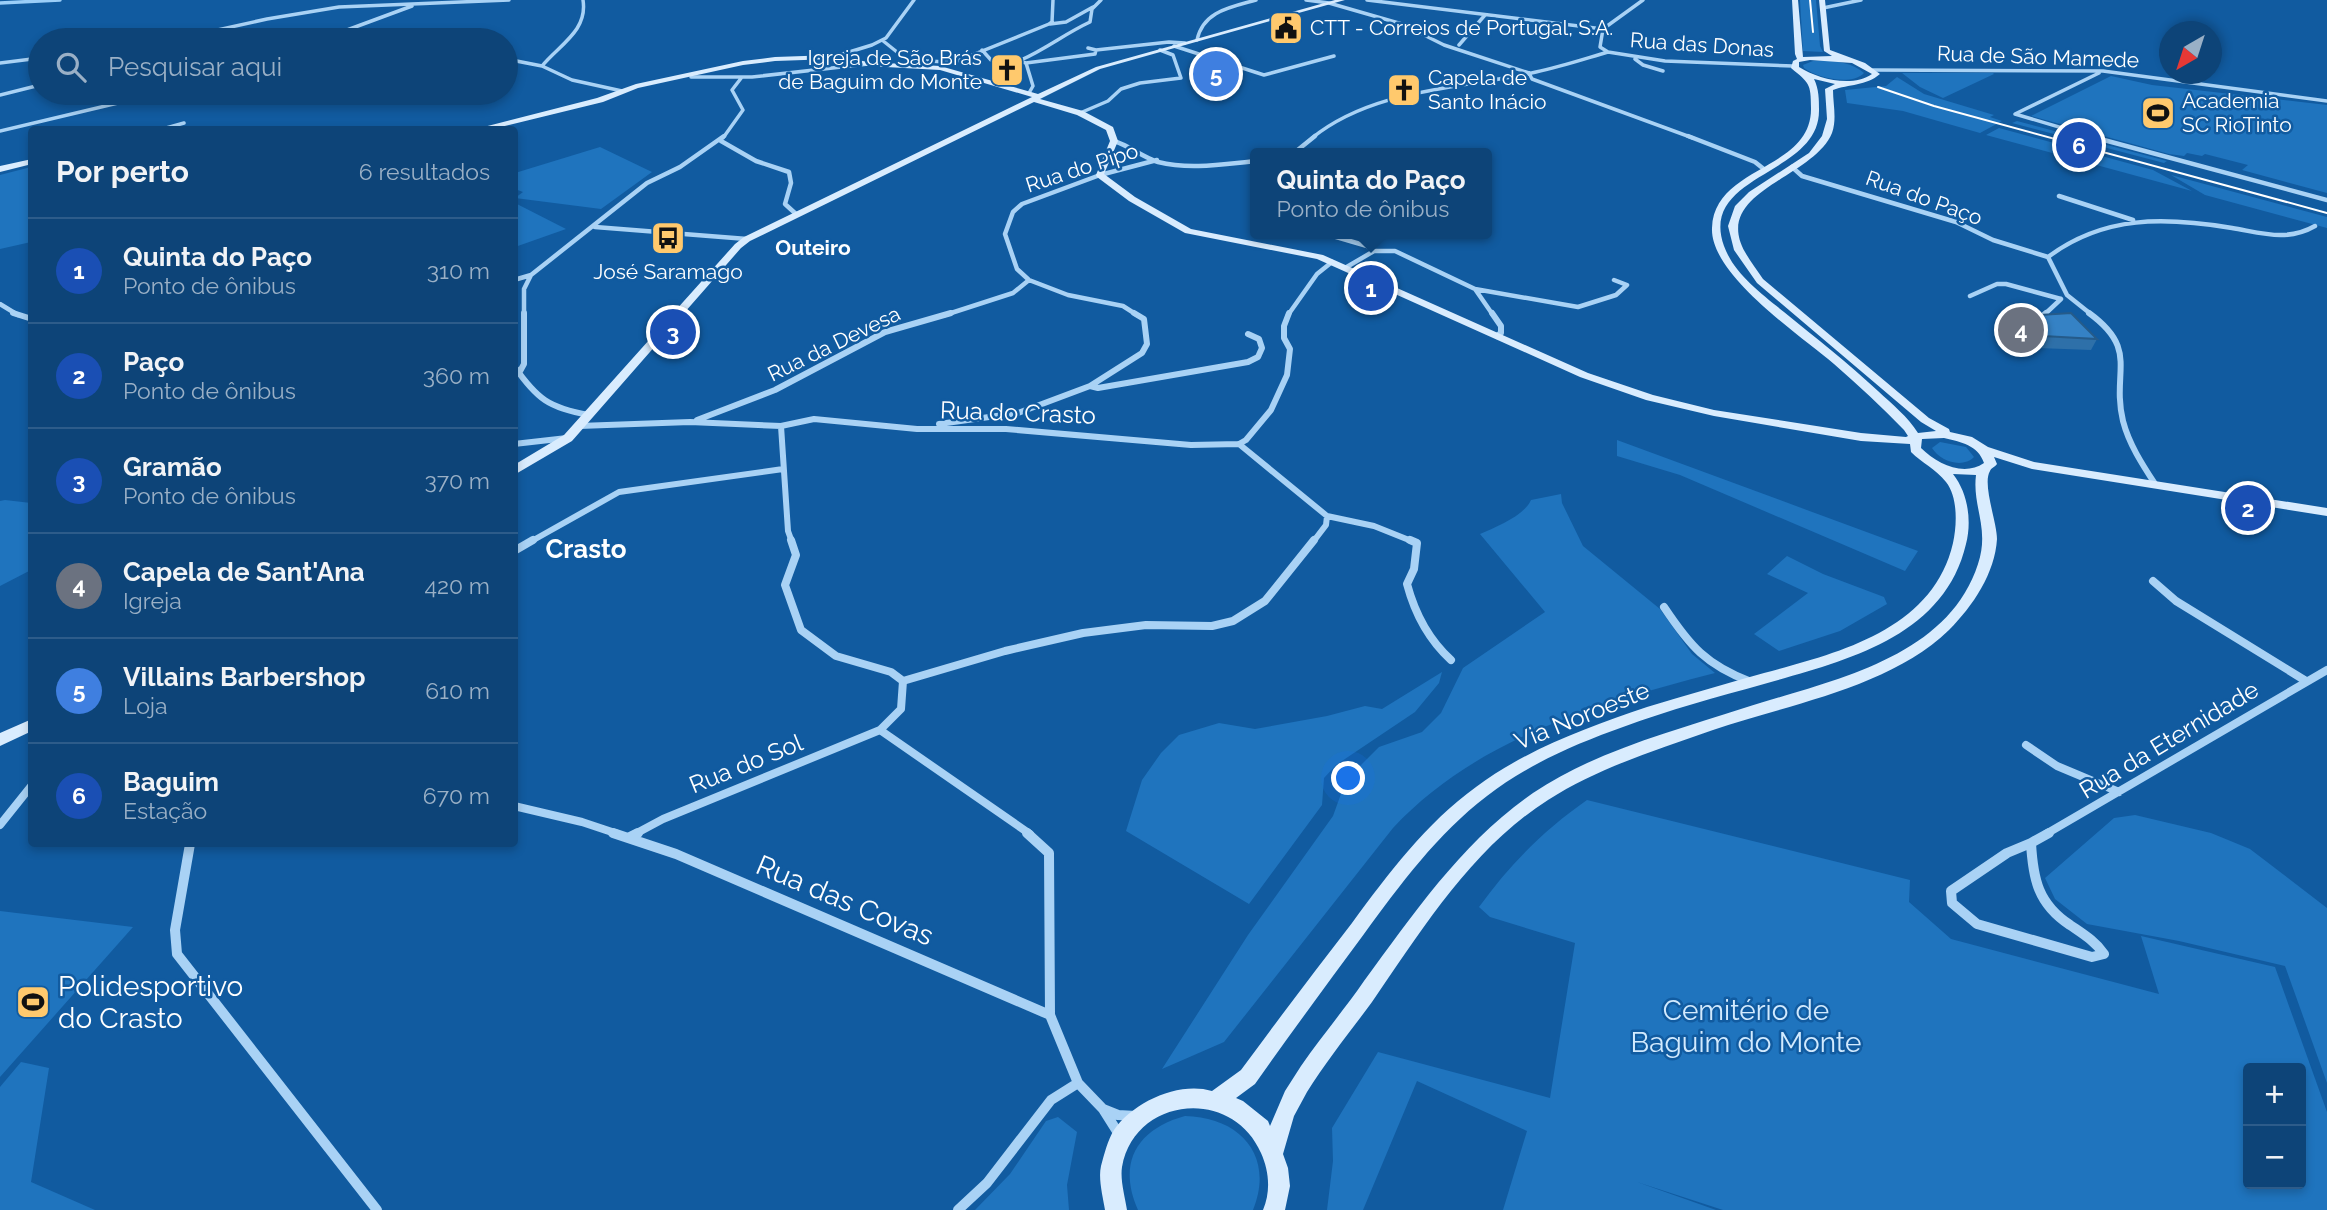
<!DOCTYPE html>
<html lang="pt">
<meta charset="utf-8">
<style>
body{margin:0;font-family:Raleway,sans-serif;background:#164b7d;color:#f1f3f6}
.controls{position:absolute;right:21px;bottom:21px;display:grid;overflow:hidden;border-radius:7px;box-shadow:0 4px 10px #0003}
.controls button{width:63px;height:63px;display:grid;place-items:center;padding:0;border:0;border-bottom:2px solid #2d5c8a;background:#0d4478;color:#f1f3f6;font:35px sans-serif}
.compass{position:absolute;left:2159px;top:21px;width:63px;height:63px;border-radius:50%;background:#0d4478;box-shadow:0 4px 10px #0003;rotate:219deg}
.you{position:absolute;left:1349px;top:779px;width:24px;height:24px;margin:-18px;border:5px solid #fff;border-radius:50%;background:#1a73e8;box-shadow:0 0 0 10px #1a73e833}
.badge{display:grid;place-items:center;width:46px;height:46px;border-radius:50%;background:#ffc96d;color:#fff;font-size:23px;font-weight:700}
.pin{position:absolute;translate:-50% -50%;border:4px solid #fff;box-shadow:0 2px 7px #0006}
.popup{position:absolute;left:1250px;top:148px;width:242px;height:91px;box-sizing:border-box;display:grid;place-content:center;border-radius:7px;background:#0d4478;filter:drop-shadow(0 2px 5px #0005);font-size:23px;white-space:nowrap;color:#9ab0c6}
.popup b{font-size:26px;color:#f1f3f6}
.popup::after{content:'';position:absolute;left:50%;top:100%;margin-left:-14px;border:14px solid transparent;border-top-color:#0d4478}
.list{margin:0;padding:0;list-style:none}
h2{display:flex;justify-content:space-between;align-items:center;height:91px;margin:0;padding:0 28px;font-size:30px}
h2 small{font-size:23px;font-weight:400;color:#9ab0c6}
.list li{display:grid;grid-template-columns:46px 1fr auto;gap:21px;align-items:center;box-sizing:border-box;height:105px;padding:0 28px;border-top:2px solid #2d5c8a}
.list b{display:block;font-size:26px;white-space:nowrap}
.list p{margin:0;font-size:23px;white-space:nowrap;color:#9ab0c6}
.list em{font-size:23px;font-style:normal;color:#9ab0c6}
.icon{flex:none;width:38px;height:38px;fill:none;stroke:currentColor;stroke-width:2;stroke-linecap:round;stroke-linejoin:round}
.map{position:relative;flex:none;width:2327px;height:1210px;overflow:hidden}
.search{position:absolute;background:#0d4478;box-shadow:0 4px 10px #0003;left:28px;top:28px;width:490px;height:77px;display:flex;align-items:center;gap:18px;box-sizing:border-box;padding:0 24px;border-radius:38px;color:#9ab0c6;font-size:26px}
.panel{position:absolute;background:#0d4478;box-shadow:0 4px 10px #0003;left:28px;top:126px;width:490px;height:721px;border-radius:7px}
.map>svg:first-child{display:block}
</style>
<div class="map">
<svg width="2327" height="1210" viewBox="0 0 2327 1210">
<rect width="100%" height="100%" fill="#115ba0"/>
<!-- green -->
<path fill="#1f74be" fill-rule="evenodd" d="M1800 0H1816L1820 46 1823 52 1803 51Z
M1813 61C1829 60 1851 61 1864 73 1852 86 1817 78 1804 68L1803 65Z
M1902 73H1993L1994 74 1943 98 1920 87Z
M2111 76 2152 85 2327 105V193L2242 170 2248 165 2205 154 2202 156 2187 153 2184 156 2169 154 2031 116Z
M1897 77 1924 94 1994 115 1990 117 2002 121 1980 133 1903 111 1847 103 1845 90 1886 86Z
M2017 121 2167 161 2164 163 2012 123Z
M1999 128 2153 170 2192 191 1986 135Z
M600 147 652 172 601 209 515 198 523 192 515 189V173Z
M31 167V242L0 249V175Z
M2171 175 2327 217V228L2205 195Z
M515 203 566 229 515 247Z
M1617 440 1918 551 1905 571 1680 475 1617 456Z
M1940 442 1966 447 1974 457C1962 469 1940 461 1932 448Z
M1561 494 1562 503 1583 546 1660 609 1692 654 1715 673C1599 703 1477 738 1393 828L1224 1042 1162 1069 1248 935 1333 816 1346 780 1379 747 1422 732 1441 713 1463 668 1545 612 1480 534C1496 527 1524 516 1531 500Z
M5 500 31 503V570L0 586V501Z
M1787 556 1823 574 1884 597 1887 604 1840 631 1779 651 1754 634 1808 593 1767 574Z
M1442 672 1439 683 1415 712 1336 765 1324 778 1322 805 1249 904 1126 831 1142 780 1161 753 1179 735 1219 723 1255 729 1327 716 1365 706 1382 709Z
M1587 800 1910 880 1909 902 1951 939 2159 994 2141 936 2275 967 2327 1112V1210H1723L1637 1182 1716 1210H1503L1527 1131 1417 1081 1363 1210H1327L1333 1161 1332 1128 1378 1052 1550 1098 1575 943 1490 917 1479 907C1510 864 1544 830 1587 800ZM2248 1068H2301V1184H2248Z
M2135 815 2211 833 2250 849 2327 908V1083L2285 966 2179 941 2087 924 2055 899 2045 878 2114 818Z
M0 911 133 927 0 1077Z
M21 1062 49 1068 31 1182 95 1210H0V1087Z
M1185 1116C1240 1117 1275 1156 1253 1210H1138C1117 1163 1137 1129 1185 1116Z
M1058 1117 1077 1132 1067 1185 1069 1210H975L1010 1174 1046 1121Z"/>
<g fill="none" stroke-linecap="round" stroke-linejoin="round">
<!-- stream -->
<path stroke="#9bcef8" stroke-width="3.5" d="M0 3 60 0"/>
<!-- street-far4 -->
<path stroke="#a9d2f5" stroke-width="3.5" d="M583 0C588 31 559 45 542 66L572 80 622 91
M1306 0 1329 3 1402 24 1444 45 1529 73 1532 79 1693 138
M1367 0 1603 29
M1823 8 1861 0
M1050 24 1066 22 1093 7
M172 40 267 19 339 7 509 0
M320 40 412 6
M882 40 907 60 948 62
M1197 40C1203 11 1231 7 1256 0
M1459 45 1485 15
M1174 46 1264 75 1334 56
M1088 48 1096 50 1169 42 1185 43
M982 50 991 60 1013 59 1026 63 1033 86 1029 93
M1608 52 1665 61 1793 66
M833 57 872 45 886 38 914 0
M506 59 542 66
M1635 59 1643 65 1663 71
M1021 60C1046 49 1066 33 1090 22L1092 9 1101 0
M0 63 40 58
M1026 63 1095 54 1096 50
M940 68 1049 24 1052 22 1053 0
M1873 70 2103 71 2327 101
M691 77H752L868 64
M0 95 40 85
M1080 113 1108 101 1121 89 1140 83 1181 78 1173 55 1160 50
M159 130 184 123
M0 131 160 93
M723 138 743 110 732 90 742 77
M1312 138C1374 88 1461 89 1536 72 1560 67 1584 59 1608 52L1600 47 1603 29 1643 0
M2096 138 2015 114 2099 73"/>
<!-- street-far3 -->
<path stroke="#a9d2f5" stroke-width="4.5" d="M1688 136 1755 162 1765 170
M2089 136 2327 200
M721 141 756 161 789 172 791 183 785 204 796 214
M1114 141C1130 146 1142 157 1158 162 1190 170 1224 164 1256 161
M1294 153 1315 136
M1792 167 1802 176 1956 222 1993 240 2048 257
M2059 196 2133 220
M595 227 747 239
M1326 234 1367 246 1374 251 1345 268
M1374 251H1395L1475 289 1493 315
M514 280 531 275 647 183 680 167 724 136
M1475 289 1578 307 1616 295 1627 285 1614 280
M1970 296 1997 284H2006L2061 299
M0 304 18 315
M524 315V289L531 275
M945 315 1013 293 1029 280
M1137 315 1123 306 1068 295 1029 280 1017 269 1005 234 1013 212 1022 204 1100 175 1157 160
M1288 315 1317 274 1332 262
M2044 315 2061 299
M2092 315 2067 295 2048 257C2104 215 2165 217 2232 228 2262 233 2287 242 2315 226"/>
<!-- street-far2 -->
<path stroke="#a9d2f5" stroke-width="6" d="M13 313 32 319
M1492 313 1501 326V333L1497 336
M2089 313C2140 350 2111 371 2123 421 2129 444 2142 464 2155 484
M2039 319 2046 313
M514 366C537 399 549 408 589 415
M519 373 524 364V313
M1090 386 1098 388 1248 362 1258 357 1262 348 1259 339 1248 334
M697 420 775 390 885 332 951 313
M939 424 1018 413 1090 386 1142 353 1147 344 1144 319 1134 313
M579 426 690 422 781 426 814 419 917 429H1006L1191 445 1239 444 1246 440 1271 410 1287 375 1290 349 1284 338V326L1289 313
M781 426 788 531 792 542
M514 444 567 438
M1239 444 1327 516
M1327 516 1374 526 1414 542
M530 542 619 492 783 469
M1313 542 1326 525 1327 516"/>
<!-- street-far1 -->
<path stroke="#a9d2f5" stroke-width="8" d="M791 540 796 555 785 585 801 630 836 656 891 672 903 681 901 709 880 730 1030 834
M1410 540 1417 543 1414 569 1407 584C1415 614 1428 639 1451 660
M514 551 533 540
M2153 581 2176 601 2306 681
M1664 607C1690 646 1706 665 1751 682
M903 681 1005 651 1083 633 1146 625 1212 626 1233 621 1265 601 1314 540
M2026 745 2057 766 2119 792
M514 806 582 822 618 834
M0 825 32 785
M635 834 663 819 880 730
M2046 834 2327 670"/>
<!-- street -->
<path stroke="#a9d2f5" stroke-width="10" d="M613 833 676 854 1050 1015 1078 1083 1103 1109 1120 1136
M1027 833 1049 853 1050 1015
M628 838 638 833
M2031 843C2033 879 2038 904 2070 925 2083 934 2095 941 2104 954L2092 957 1977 924 1952 903 1951 891 2007 853Z
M2031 843 2049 833
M190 844 175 930 177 954 377 1210
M1103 1109 1118 1115 1136 1116
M958 1210 987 1183 1051 1100 1078 1083"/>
<!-- secondary -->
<path fill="#d9ecfe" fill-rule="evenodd" d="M1335 0H1345L1100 69 1040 99 1083 111 1113 127 1118 141 1104 174 1135 197 1191 229 1323 255 1588 373 1653 395 1714 410 1861 433 1906 437 1908 436 1904 430C1882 407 1858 385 1834 364 1800 335 1710 275 1712 228 1714 165 1812 171 1811 108 1811 83 1809 83 1791 68L1793 61 1797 59 1795 54 1792 0H1798L1803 57 1832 56 1824 51 1819 0H1825L1830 50 1865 63 1880 74C1866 86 1849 84 1833 90 1833 104 1837 119 1832 133 1813 179 1711 191 1745 252 1750 261 1757 270 1763 279L1929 418 1949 429 1950 432 1972 437 1988 447 2034 462 2327 508V516L2032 469 1994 457 1997 464C1995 467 1991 468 1990 471 1982 484 1997 522 1997 539 1995 573 1973 606 1949 630 1889 688 1789 704 1713 730 1656 750 1598 768 1548 800 1472 848 1422 930 1372 1002 1350 1032 1327 1060 1307 1092L1294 1116 1283 1154 1288 1168 1290 1186 1285 1210H1263C1271 1191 1269 1171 1261 1153 1232 1086 1134 1097 1122 1167 1120 1180 1125 1197 1127 1210H1105C1103 1197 1098 1179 1101 1166 1104 1155 1108 1139 1114 1130 1133 1102 1179 1081 1212 1091L1241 1070C1277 1021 1314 972 1352 923 1388 874 1426 823 1476 787 1527 749 1588 727 1647 707 1686 695 1725 684 1764 673 1838 653 1933 630 1953 543 1957 525 1958 497 1946 482 1936 469 1922 463 1911 452L1910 444 1861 441 1714 416 1646 400 1580 377 1317 259 1185 233 1129 201 1097 177 1096 175 1110 141 1106 130 1077 115 1034 102 750 241 741 248 572 441 514 475V465L564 435 735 244 744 237 1032 97 940 70 868 66 833 59 775 61 743 65 638 88 603 102 488 130H472L597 98 636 84 743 61 775 57 833 55 868 62 940 66 1038 94 1096 67ZM1810 60 1852 63 1872 74C1852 88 1818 79 1799 67V62ZM1814 79 1835 84 1825 89 1827 119 1822 136 1809 153 1749 192 1735 206 1728 226 1734 250 1757 283 1921 422 1936 431 1918 433C1908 417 1892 404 1878 391 1848 363 1816 338 1784 312 1762 294 1734 274 1724 246 1698 173 1820 176 1819 110 1819 100 1819 89 1814 79ZM1944 438C1961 442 1978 445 1984 463 1964 477 1937 464 1921 448L1922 439ZM1953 474 1976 475C1972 507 1990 528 1978 564 1947 660 1828 681 1744 708 1674 731 1595 751 1533 793 1463 841 1414 913 1364 981 1344 1010 1321 1037 1301 1066L1285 1091 1270 1126 1268 1121 1243 1101 1236 1098 1255 1084C1291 1033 1327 984 1364 934 1400 885 1437 834 1487 796 1527 765 1575 744 1623 727 1669 710 1717 697 1764 684 1844 661 1944 638 1966 544 1972 521 1968 493 1953 474Z
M32 159V164L0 172V166Z
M32 719V731L0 746V733Z"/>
<!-- tram -->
<path stroke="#fff" stroke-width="2" d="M1810 0 1813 32
M1878 87 1934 106 2327 213"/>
</g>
<!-- wall -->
<path fill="#2e70a9" d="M2022 316 2097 339 2091 350 2038 348 2016 327Z"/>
<!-- building -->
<path fill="#3582c5" stroke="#255b8a" stroke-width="2" d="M2071 313 2097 339 2043 336 2022 316Z"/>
<!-- icons -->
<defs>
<g id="civic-square" transform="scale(1.75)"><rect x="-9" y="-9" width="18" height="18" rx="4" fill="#ffc96d" stroke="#115ba0"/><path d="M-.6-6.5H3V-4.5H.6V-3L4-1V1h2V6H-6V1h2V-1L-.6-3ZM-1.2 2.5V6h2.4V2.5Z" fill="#111"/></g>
<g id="church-square" transform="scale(1.75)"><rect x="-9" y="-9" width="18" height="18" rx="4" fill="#ffc96d" stroke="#115ba0"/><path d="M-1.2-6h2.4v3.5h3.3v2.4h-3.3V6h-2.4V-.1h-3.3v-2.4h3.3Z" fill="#111"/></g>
<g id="stadium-square" transform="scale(1.75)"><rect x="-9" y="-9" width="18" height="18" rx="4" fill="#ffc96d" stroke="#115ba0"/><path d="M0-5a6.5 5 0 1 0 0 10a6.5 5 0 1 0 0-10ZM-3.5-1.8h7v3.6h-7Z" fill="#111"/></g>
<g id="bus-square" transform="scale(1.75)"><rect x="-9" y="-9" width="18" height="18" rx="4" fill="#ffc96d" stroke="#115ba0"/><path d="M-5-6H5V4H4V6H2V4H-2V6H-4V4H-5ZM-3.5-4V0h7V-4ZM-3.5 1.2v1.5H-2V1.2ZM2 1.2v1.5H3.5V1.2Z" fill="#111"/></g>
</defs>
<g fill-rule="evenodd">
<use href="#civic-square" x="1286" y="28"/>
<use href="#church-square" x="1007" y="70"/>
<use href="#church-square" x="1404" y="90"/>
<use href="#stadium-square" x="2158" y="113"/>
<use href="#bus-square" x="668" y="238"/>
<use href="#stadium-square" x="33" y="1002"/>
</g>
<g text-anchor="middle" stroke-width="5" stroke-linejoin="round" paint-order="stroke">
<!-- far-poi labels -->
<g font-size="21" fill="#fff" stroke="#115ba0" text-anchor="start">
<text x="1310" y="35">CTT - Correios de Portugal, S.A.</text>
<text x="982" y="65" text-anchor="end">Igreja de São Brás<tspan x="982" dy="24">de Baguim do Monte</tspan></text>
<text x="1428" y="85">Capela de<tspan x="1428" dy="24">Santo Inácio</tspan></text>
<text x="2182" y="108">Academia<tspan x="2182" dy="24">SC RioTinto</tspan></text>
<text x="668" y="279" text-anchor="middle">José Saramago</text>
</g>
<!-- far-street labels -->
<g font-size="21" fill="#fff" stroke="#115ba0">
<text transform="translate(1702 45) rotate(4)" y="7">Rua das Donas</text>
<text transform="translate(2038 57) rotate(2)" y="7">Rua de São Mamede</text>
<text transform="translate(1082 168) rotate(-18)" y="7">Rua do Pipo</text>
<text transform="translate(1924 198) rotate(20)" y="7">Rua do Paço</text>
<text transform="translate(834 344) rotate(-26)" y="7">Rua da Devesa</text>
</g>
<!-- far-neighbourhood labels -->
<g font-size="21" font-weight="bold" fill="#fff" stroke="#115ba0">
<text x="813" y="255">Outeiro</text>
</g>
<!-- street labels -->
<g font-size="24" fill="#fff" stroke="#115ba0">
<text transform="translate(1018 413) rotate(2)" y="8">Rua do Crasto</text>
<text transform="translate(1582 716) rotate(-22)" y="8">Via Noroeste</text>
<text transform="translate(2169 740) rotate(-31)" y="8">Rua da Eternidade</text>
<text transform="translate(746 764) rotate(-22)" y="8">Rua do Sol</text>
</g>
<!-- neighbourhood labels -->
<g font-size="26" font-weight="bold" fill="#fff" stroke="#115ba0">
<text x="586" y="558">Crasto</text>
</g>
<!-- near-street labels -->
<g font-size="28" fill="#fff" stroke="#115ba0">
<text transform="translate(845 900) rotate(23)" y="10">Rua das Covas</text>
</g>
<!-- near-poi labels -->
<g font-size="28" fill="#fff" stroke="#115ba0" text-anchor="start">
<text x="58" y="996">Polidesportivo<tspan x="58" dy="32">do Crasto</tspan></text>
</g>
<!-- near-park labels -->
<g font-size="28" fill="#d2eafe" stroke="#115ba0">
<text x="1746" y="1020">Cemitério de<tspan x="1746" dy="32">Baguim do Monte</tspan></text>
</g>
</g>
</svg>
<div class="controls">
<button>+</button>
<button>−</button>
</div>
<svg class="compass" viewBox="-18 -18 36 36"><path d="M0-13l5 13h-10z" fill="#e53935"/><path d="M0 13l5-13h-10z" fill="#9ab0c6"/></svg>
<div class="you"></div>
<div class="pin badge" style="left:1371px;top:288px;background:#1a4fb4">1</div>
<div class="popup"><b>Quinta do Paço</b>Ponto de ônibus</div>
<div class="pin badge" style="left:2248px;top:508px;background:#1a4fb4">2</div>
<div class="pin badge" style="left:673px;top:332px;background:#1a4fb4">3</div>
<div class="pin badge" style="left:2021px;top:330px;background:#6b7280">4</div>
<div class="pin badge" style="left:1216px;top:74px;background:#3f7fe0">5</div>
<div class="pin badge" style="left:2079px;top:145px;background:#1a4fb4">6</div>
<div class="search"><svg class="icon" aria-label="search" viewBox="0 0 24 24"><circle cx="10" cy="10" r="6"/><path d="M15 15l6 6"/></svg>Pesquisar aqui</div>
<section class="panel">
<h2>Por perto<small>6 resultados</small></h2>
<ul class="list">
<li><span class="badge" style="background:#1a4fb4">1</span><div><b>Quinta do Paço</b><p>Ponto de ônibus</p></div><em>310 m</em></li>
<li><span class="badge" style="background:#1a4fb4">2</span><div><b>Paço</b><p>Ponto de ônibus</p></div><em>360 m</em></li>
<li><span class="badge" style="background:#1a4fb4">3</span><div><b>Gramão</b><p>Ponto de ônibus</p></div><em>370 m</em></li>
<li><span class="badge" style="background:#6b7280">4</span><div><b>Capela de Sant'Ana</b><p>Igreja</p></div><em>420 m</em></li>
<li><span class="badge" style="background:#3f7fe0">5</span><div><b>Villains Barbershop</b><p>Loja</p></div><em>610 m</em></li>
<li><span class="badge" style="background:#1a4fb4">6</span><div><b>Baguim</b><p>Estação</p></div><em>670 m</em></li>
</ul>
</section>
</div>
